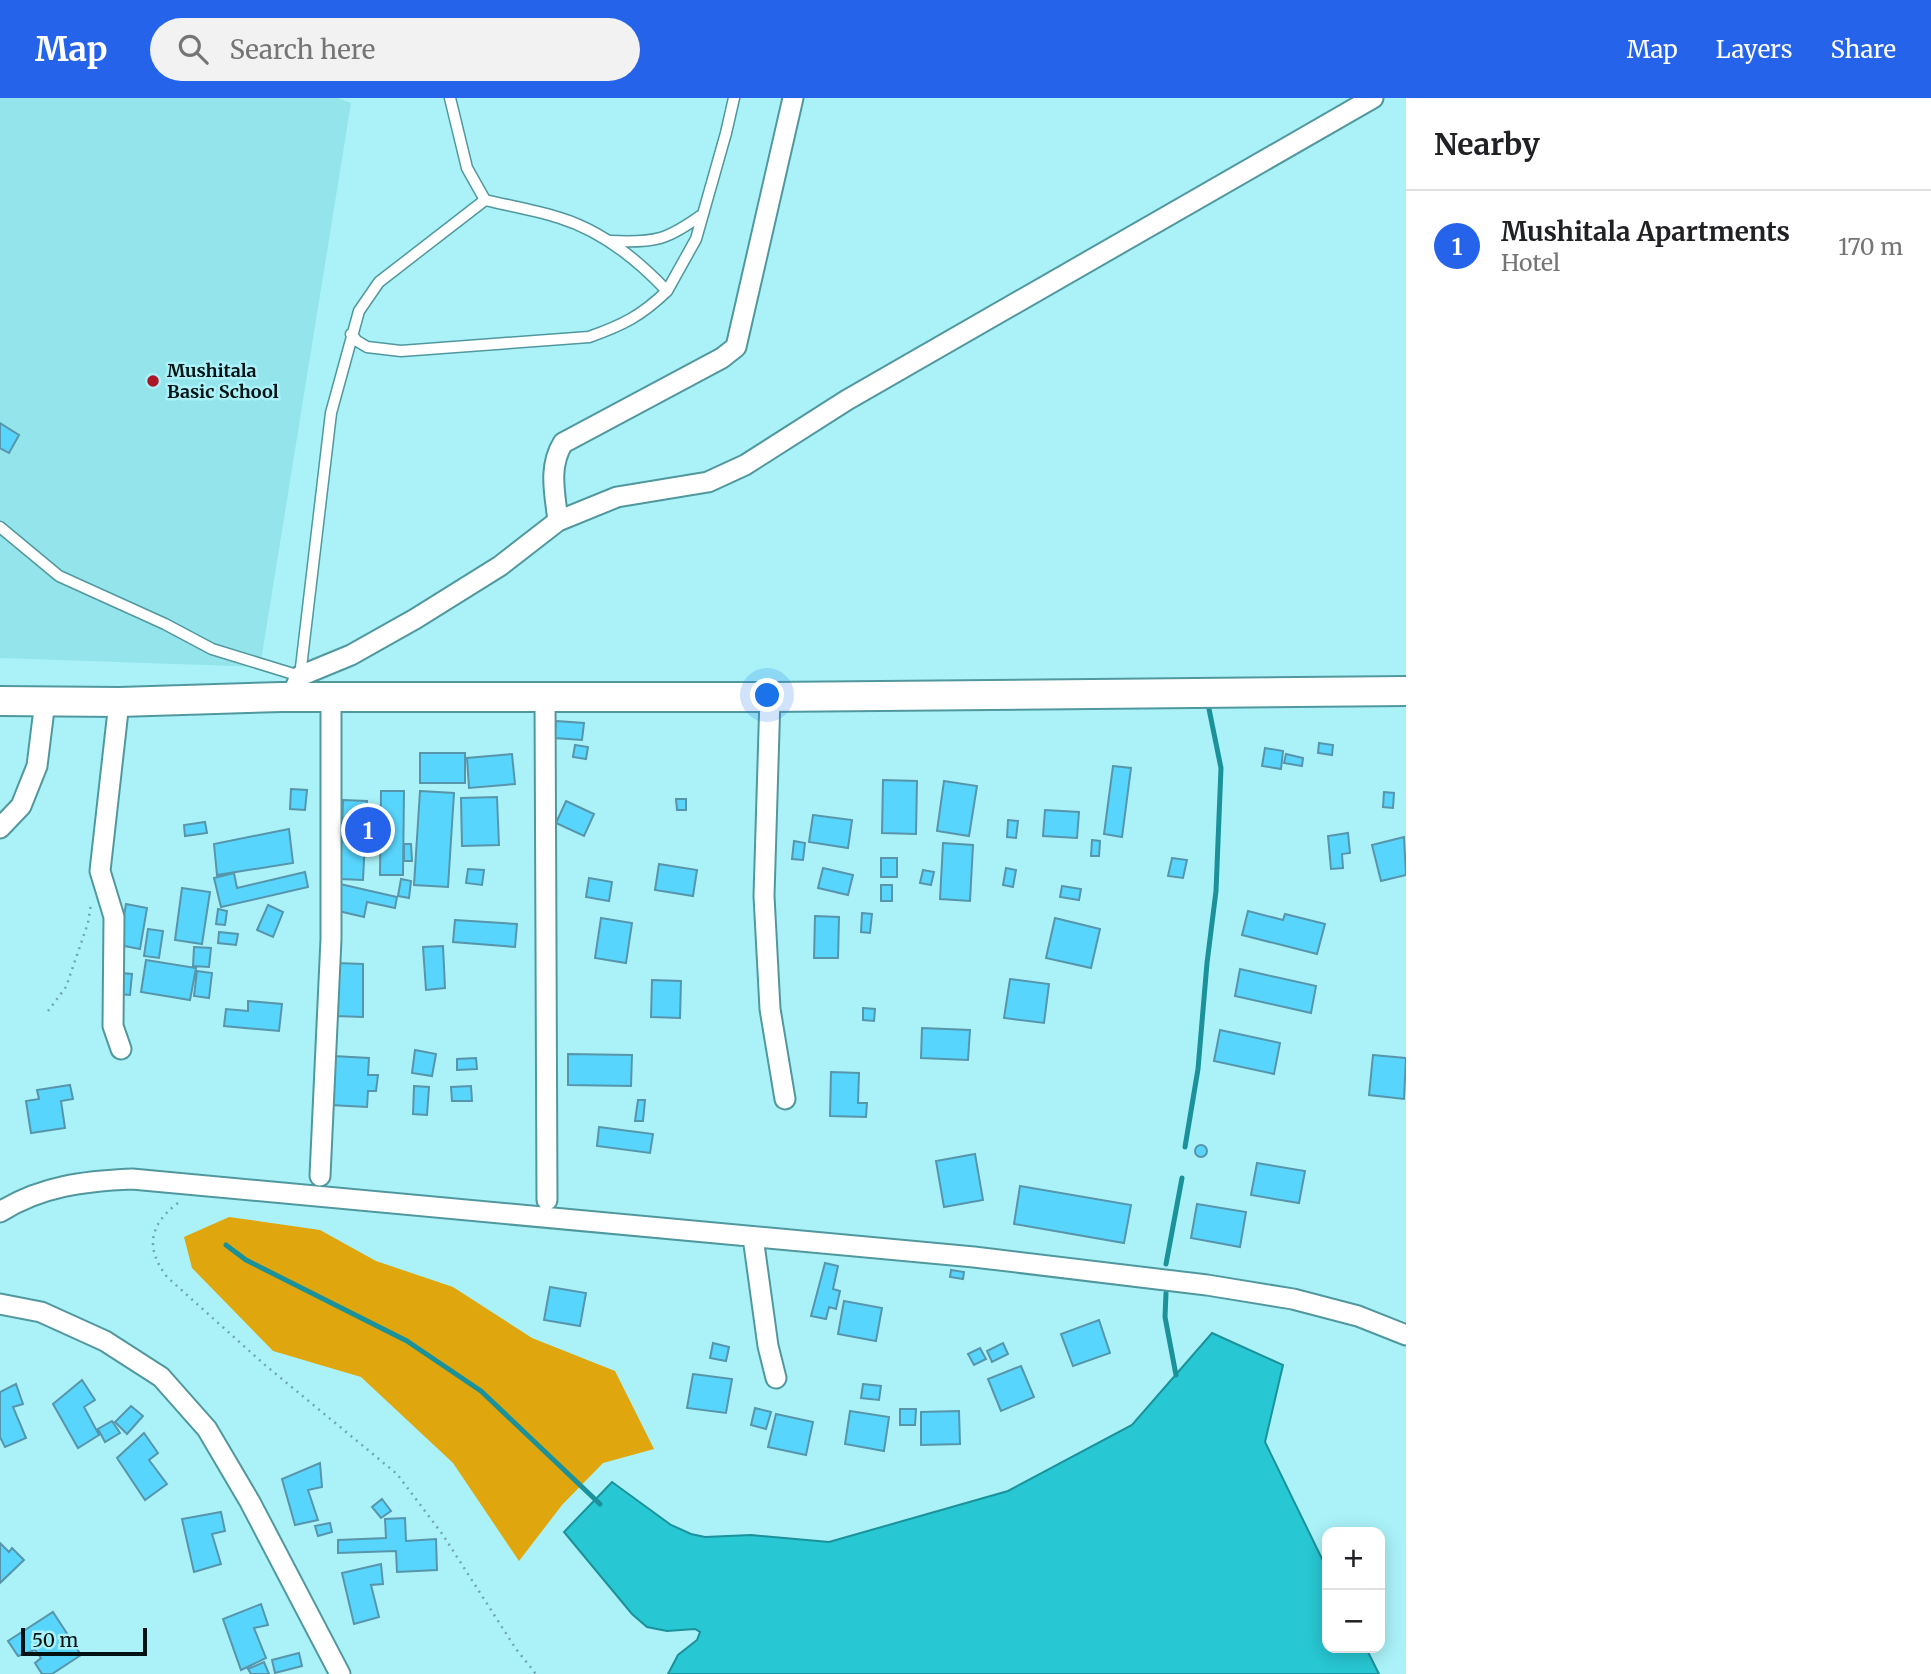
<!DOCTYPE html>
<meta charset="utf-8">
<style>
body{margin:0;font-family:Merriweather,serif;background:#f2f2f2;color:#202124}
.controls{position:absolute;right:21px;bottom:21px;display:grid;overflow:hidden;border-radius:14px;box-shadow:0 4px 18px #0003}
.controls button{width:63px;height:63px;display:grid;place-items:center;padding:0;border:0;border-bottom:2px solid #e0e0e0;background:#fff;color:#202124;font:35px sans-serif}
.scale{position:absolute;left:21px;bottom:18px;width:126px;box-sizing:border-box;padding-left:7px;border:4px solid #001214;border-top:0;font-size:19px;line-height:24px;white-space:nowrap;color:#001214;-webkit-text-stroke:5px #aaf2f8;paint-order:stroke}
.you{position:absolute;left:768px;top:598px;width:24px;height:24px;margin:-18px;border:5px solid #fff;border-radius:50%;background:#1a73e8;box-shadow:0 0 0 10px #1a73e833}
.badge{display:grid;place-items:center;width:46px;height:46px;border-radius:50%;background:#2563eb;color:#fff;font-size:23px;font-weight:700}
.pin{position:absolute;translate:-50% -50%;border:4px solid #fff;box-shadow:0 2px 7px #0006}
.list{margin:0;padding:0;list-style:none}
h2{display:flex;justify-content:space-between;align-items:center;height:91px;margin:0;padding:0 28px;font-size:30px}
h2 small{font-size:23px;font-weight:400;color:#757577}
.list li{display:grid;grid-template-columns:46px 1fr auto;gap:21px;align-items:center;box-sizing:border-box;height:112px;padding:0 28px;border-top:2px solid #e0e0e0}
.list b{display:block;font-size:26px;white-space:nowrap}
.list p{margin:0;font-size:23px;white-space:nowrap;color:#757577}
.list em{font-size:23px;font-style:normal;color:#757577}
.icon{flex:none;width:38px;height:38px;fill:none;stroke:currentColor;stroke-width:2;stroke-linecap:round;stroke-linejoin:round}
.map{position:relative;flex:none;width:1406px;height:1576px;overflow:hidden}
header{display:flex;align-items:center;gap:42px;box-sizing:border-box;height:98px;padding:0 35px;background:#2563eb;color:#fff}
header strong{font-size:33px}
nav{display:flex;gap:38px;margin-inline-start:auto;font-size:24px}
.search{width:490px;height:63px;background:#f2f2f2;display:flex;align-items:center;gap:18px;box-sizing:border-box;padding:0 24px;border-radius:38px;color:#757577;font-size:26px}
main{display:flex}
aside{flex:1;background:#fff}
.map>svg:first-child{display:block}
</style>
<header>
<strong>Map</strong>
<div class="search"><svg class="icon" aria-label="search" viewBox="0 0 24 24"><circle cx="10" cy="10" r="6"/><path d="M15 15l6 6"/></svg>Search here</div>
<nav><a>Map</a><a>Layers</a><a>Share</a></nav>
</header>
<main>
<div class="map">
<svg width="1406" height="1576" viewBox="0 0 1406 1576">
<rect width="100%" height="100%" fill="#aaf2f8"/>
<!-- built -->
<path fill="#93e4eb" d="M0 0H338L351 5 260 569 0 560Z"/>
<!-- forest -->
<path fill="#e0a60e" d="M229 1119 320 1132 376 1163 453 1189 532 1240 615 1273 654 1351 603 1365 562 1407 519 1463 453 1365 361 1279 273 1253 192 1170 184 1139Z"/>
<!-- water -->
<path fill="#27c8d4" stroke="#1b919a" stroke-width="2" d="M1212 1235 1283 1267 1265 1344 1327 1471V1550H1366L1379 1576H668L678 1557 697 1542 700 1534 695 1531 667 1533 647 1529 632 1516 564 1434 612 1384 671 1427 691 1436 705 1439 751 1437 829 1444 1008 1393 1132 1327Z"/>
<g fill="none" stroke-linecap="round" stroke-linejoin="round">
<!-- stream -->
<path stroke="#1b919a" stroke-width="5" d="M1185 1049 1198 971 1207 865 1216 793 1221 670 1209 611
M226 1147 246 1162 407 1243 481 1293 600 1406
M1166 1166 1182 1080
M1166 1195 1165 1219 1176 1277"/>
</g>
<!-- building -->
<path fill="#58d5fd" stroke="#5795ab" stroke-width="2" d="M0 325 19 337 9 355 0 350Z
M556 623 584 625 582 642 554 640Z
M1319 645 1333 647 1332 657 1318 655Z
M575 647 588 649 586 661 573 659Z
M1265 650 1283 653 1281 671 1262 668Z
M420 655H465V685H420Z
M512 656 515 686 469 690 467 660Z
M1286 656 1303 660 1302 668 1284 665Z
M1113 668 1131 670 1122 739 1104 736Z
M883 682 917 683 916 736 882 735Z
M944 683 977 688 969 738 937 733Z
M291 691 307 692 305 712 290 711Z
M381 693H404L403 777H380Z
M420 693 454 695 448 789 414 787Z
M1384 694 1394 695 1393 710 1383 709Z
M497 699 499 747 462 748 461 700Z
M676 701H686V712H677Z
M343 702 367 703 363 782 340 781Z
M566 703 594 716 584 738 556 725Z
M1045 712 1079 714 1077 740 1043 738Z
M813 717 852 722 848 750 809 744Z
M1008 722 1018 723 1016 740 1007 739Z
M205 724 207 735 185 738 184 727Z
M289 731 293 765 217 777 214 746Z
M1348 735 1350 755 1342 756 1343 770 1331 771 1328 738Z
M1404 739 1406 777 1381 783 1372 747Z
M1092 742 1100 743 1099 758H1091Z
M794 743 805 745 803 762 792 761Z
M943 745 973 747 970 803 940 801Z
M404 746H411L412 763H404Z
M881 760H897V779H881Z
M1172 760 1187 762 1183 780 1168 778Z
M659 766 697 772 693 798 655 792Z
M823 770 853 777 848 797 818 790Z
M1006 770 1016 772 1013 789 1003 787Z
M468 771 484 772 482 787 466 785Z
M923 772 934 774 931 787 920 785Z
M305 774 308 789 221 809 214 780 234 775 237 790Z
M589 780 612 784 609 803 586 799Z
M401 781 411 783 409 800 398 798Z
M340 786 397 799 395 810 367 804 364 819 334 812Z
M881 787H892V803H881Z
M1062 788 1081 791 1079 802 1060 799Z
M182 790 210 794 202 846 175 842Z
M126 806 147 810 140 851 119 847Z
M268 807 283 814 273 839 257 832Z
M218 811 227 813 225 827 216 826Z
M1248 813 1283 822 1285 816 1325 826 1317 856 1242 837Z
M862 815 872 816 870 835 861 834Z
M815 818 839 819 838 860H814Z
M601 820 632 825 626 865 595 860Z
M1055 820 1100 831 1091 870 1046 860Z
M455 822 517 826 515 849 453 844Z
M148 831 163 833 159 860 144 858Z
M219 834 238 836 236 847 218 845Z
M443 848 445 890 426 892 423 849Z
M194 849 211 850 209 869 193 868Z
M146 862 196 870 190 902 141 894Z
M336 865 363 866V919L334 918Z
M1240 871 1316 888 1311 915 1235 898Z
M197 873 212 875 209 900 194 898Z
M121 875 132 876 130 897 119 896Z
M1010 881 1049 886 1044 925 1004 920Z
M652 882 681 883 680 920 651 919Z
M248 903 282 906 279 933 224 928 226 911 248 913Z
M863 910 875 911 874 923 863 922Z
M922 930 970 932 968 962 921 960Z
M1220 932 1280 945 1274 976 1214 963Z
M415 952 436 956 432 978 412 975Z
M568 956 632 957 631 988 568 987Z
M1373 957 1406 960 1404 1001 1369 997Z
M333 958 369 960 368 977H378L376 993H368L367 1009 330 1007Z
M476 960 477 971 457 972V961Z
M831 974 859 975 858 1005H867L866 1019 830 1018Z
M70 987 73 1001 61 1003 65 1030 31 1035 26 1003 39 1001 37 992Z
M414 988 429 989 427 1017 413 1016Z
M471 988 472 1003H452L451 989Z
M638 1002H645L643 1023H635Z
M599 1029 653 1036 650 1055 597 1048Z
M1195 1053a6 6 0 1 1 12 0a6 6 0 1 1-12 0Z
M975 1056 983 1102 944 1109 936 1063Z
M1257 1065 1305 1073 1299 1105 1251 1097Z
M1020 1088 1131 1107 1124 1145 1014 1126Z
M1197 1106 1246 1114 1240 1149 1191 1140Z
M825 1165 838 1168 833 1191 840 1193 836 1211 829 1209 826 1221 811 1218Z
M951 1172 964 1174 963 1181 950 1179Z
M550 1189 586 1195 580 1228 544 1222Z
M844 1203 882 1210 876 1243 838 1236Z
M1099 1222 1110 1255 1073 1268 1061 1236Z
M713 1245 729 1249 726 1263 710 1260Z
M1003 1245 1008 1256 992 1264 987 1253Z
M980 1250 986 1261 974 1267 968 1256Z
M1021 1268 1034 1299 1001 1313 988 1281Z
M693 1276 732 1281 726 1315 687 1310Z
M82 1282 95 1302 84 1309 99 1337 78 1350 53 1306Z
M16 1286 23 1306 13 1309 26 1340 5 1349 0 1339V1294Z
M863 1286 881 1288 879 1302 861 1300Z
M131 1308 143 1318 127 1336 115 1324Z
M755 1310 771 1314 766 1331 751 1327Z
M900 1311H916L915 1327H900Z
M850 1313 889 1319 884 1353 845 1346Z
M959 1313 960 1346 921 1347V1314Z
M776 1316 813 1324 806 1357 768 1349Z
M112 1323 120 1335 105 1344 98 1331Z
M144 1335 158 1355 149 1362 167 1386 145 1402 117 1360Z
M320 1365 322 1389 308 1392 318 1422 295 1427 282 1381Z
M382 1401 391 1413 381 1420 372 1409Z
M221 1414 225 1433 212 1436 221 1466 194 1474 182 1421Z
M405 1420 406 1443 436 1441 437 1472 397 1474 396 1453 338 1455V1442L386 1440 385 1421Z
M330 1425 332 1434 318 1438 315 1428Z
M0 1445 9 1454 12 1450 24 1462 0 1485Z
M381 1466 383 1486 371 1487 379 1519 354 1526 342 1475Z
M261 1506 268 1527 254 1530 266 1560 241 1572 223 1521Z
M53 1514 81 1557 52 1576H42L35 1565 41 1560 35 1552 18 1558 8 1543Z
M299 1555 302 1568 275 1575 272 1562Z
M264 1564 269 1576H251L248 1571Z"/>
<g fill="none" stroke-linecap="round" stroke-linejoin="round">
<!-- service casing -->
<g stroke="#51989e" stroke-width="13">
<path id="service" d="M450 0 467 70 485 102
M611 143C656 145 667 142 703 116
M667 193 696 141 726 35 734 0
M0 429 59 478 165 526 212 551 300 578 331 315 359 213 379 184 485 102C510 108 536 112 560 120 602 133 637 161 667 193 641 218 623 227 589 239L401 253 367 249 357 243 351 236"/>
</g>
<!-- minor casing -->
<g stroke="#51989e" stroke-width="23">
<path id="minor" d="M558 423C555 396 548 369 563 345L722 260 736 249 793 0
M545 598 547 1102
M296 599V588L300 578 351 557 415 521 500 468 558 423 617 399 708 384 745 367 847 302 1373 0
M770 599 764 798 770 911 785 1001
M119 604 100 773 114 819 113 928 121 951
M0 730 21 708 37 668 45 603
M320 1078 331 841V599
M0 1114C41 1088 85 1083 132 1081L974 1159 1207 1187 1293 1201 1358 1218 1406 1237
M753 1139 768 1248 776 1280
M0 1206 41 1214 105 1243 161 1279 207 1331 250 1404 340 1576"/>
</g>
<!-- secondary casing -->
<g stroke="#51989e" stroke-width="32">
<path id="secondary" d="M0 603 119 604 282 599H770L1406 593"/>
</g>
<!-- path -->
<path stroke="#71a7ac" stroke-width="2.5" stroke-dasharray="2 5" stroke-linecap="butt" d="M48 913 66 889 88 825 91 806
M178 1105C149 1127 145 1150 167 1179L265 1267 397 1376 443 1437 516 1551 536 1576"/>
<!-- service -->
<use href="#service" stroke="#fff" stroke-width="10"/>
<!-- minor -->
<use href="#minor" stroke="#fff" stroke-width="19"/>
<!-- secondary -->
<use href="#secondary" stroke="#fff" stroke-width="28"/>
</g>
<!-- markers -->
<circle fill="#ab1727" stroke="#aaf2f8" stroke-width="2.5" cx="153" cy="283" r="7"/>
<g text-anchor="middle" stroke-width="5" stroke-linejoin="round" paint-order="stroke">
<!-- poi labels -->
<g font-size="18" font-weight="bold" fill="#001214" stroke="#aaf2f8" text-anchor="start">
<text x="167" y="279">Mushitala<tspan x="167" dy="21">Basic School</tspan></text>
</g>
</g>
</svg>
<div class="controls">
<button>+</button>
<button>−</button>
</div>
<div class="scale">50 m</div>
<div class="you"></div>
<div class="pin badge" style="left:368px;top:732px">1</div>
</div>
<aside>
<h2>Nearby<small></small></h2>
<ul class="list">
<li><span class="badge">1</span><div><b>Mushitala Apartments</b><p>Hotel</p></div><em>170 m</em></li>
</ul>
</aside>
</main>
